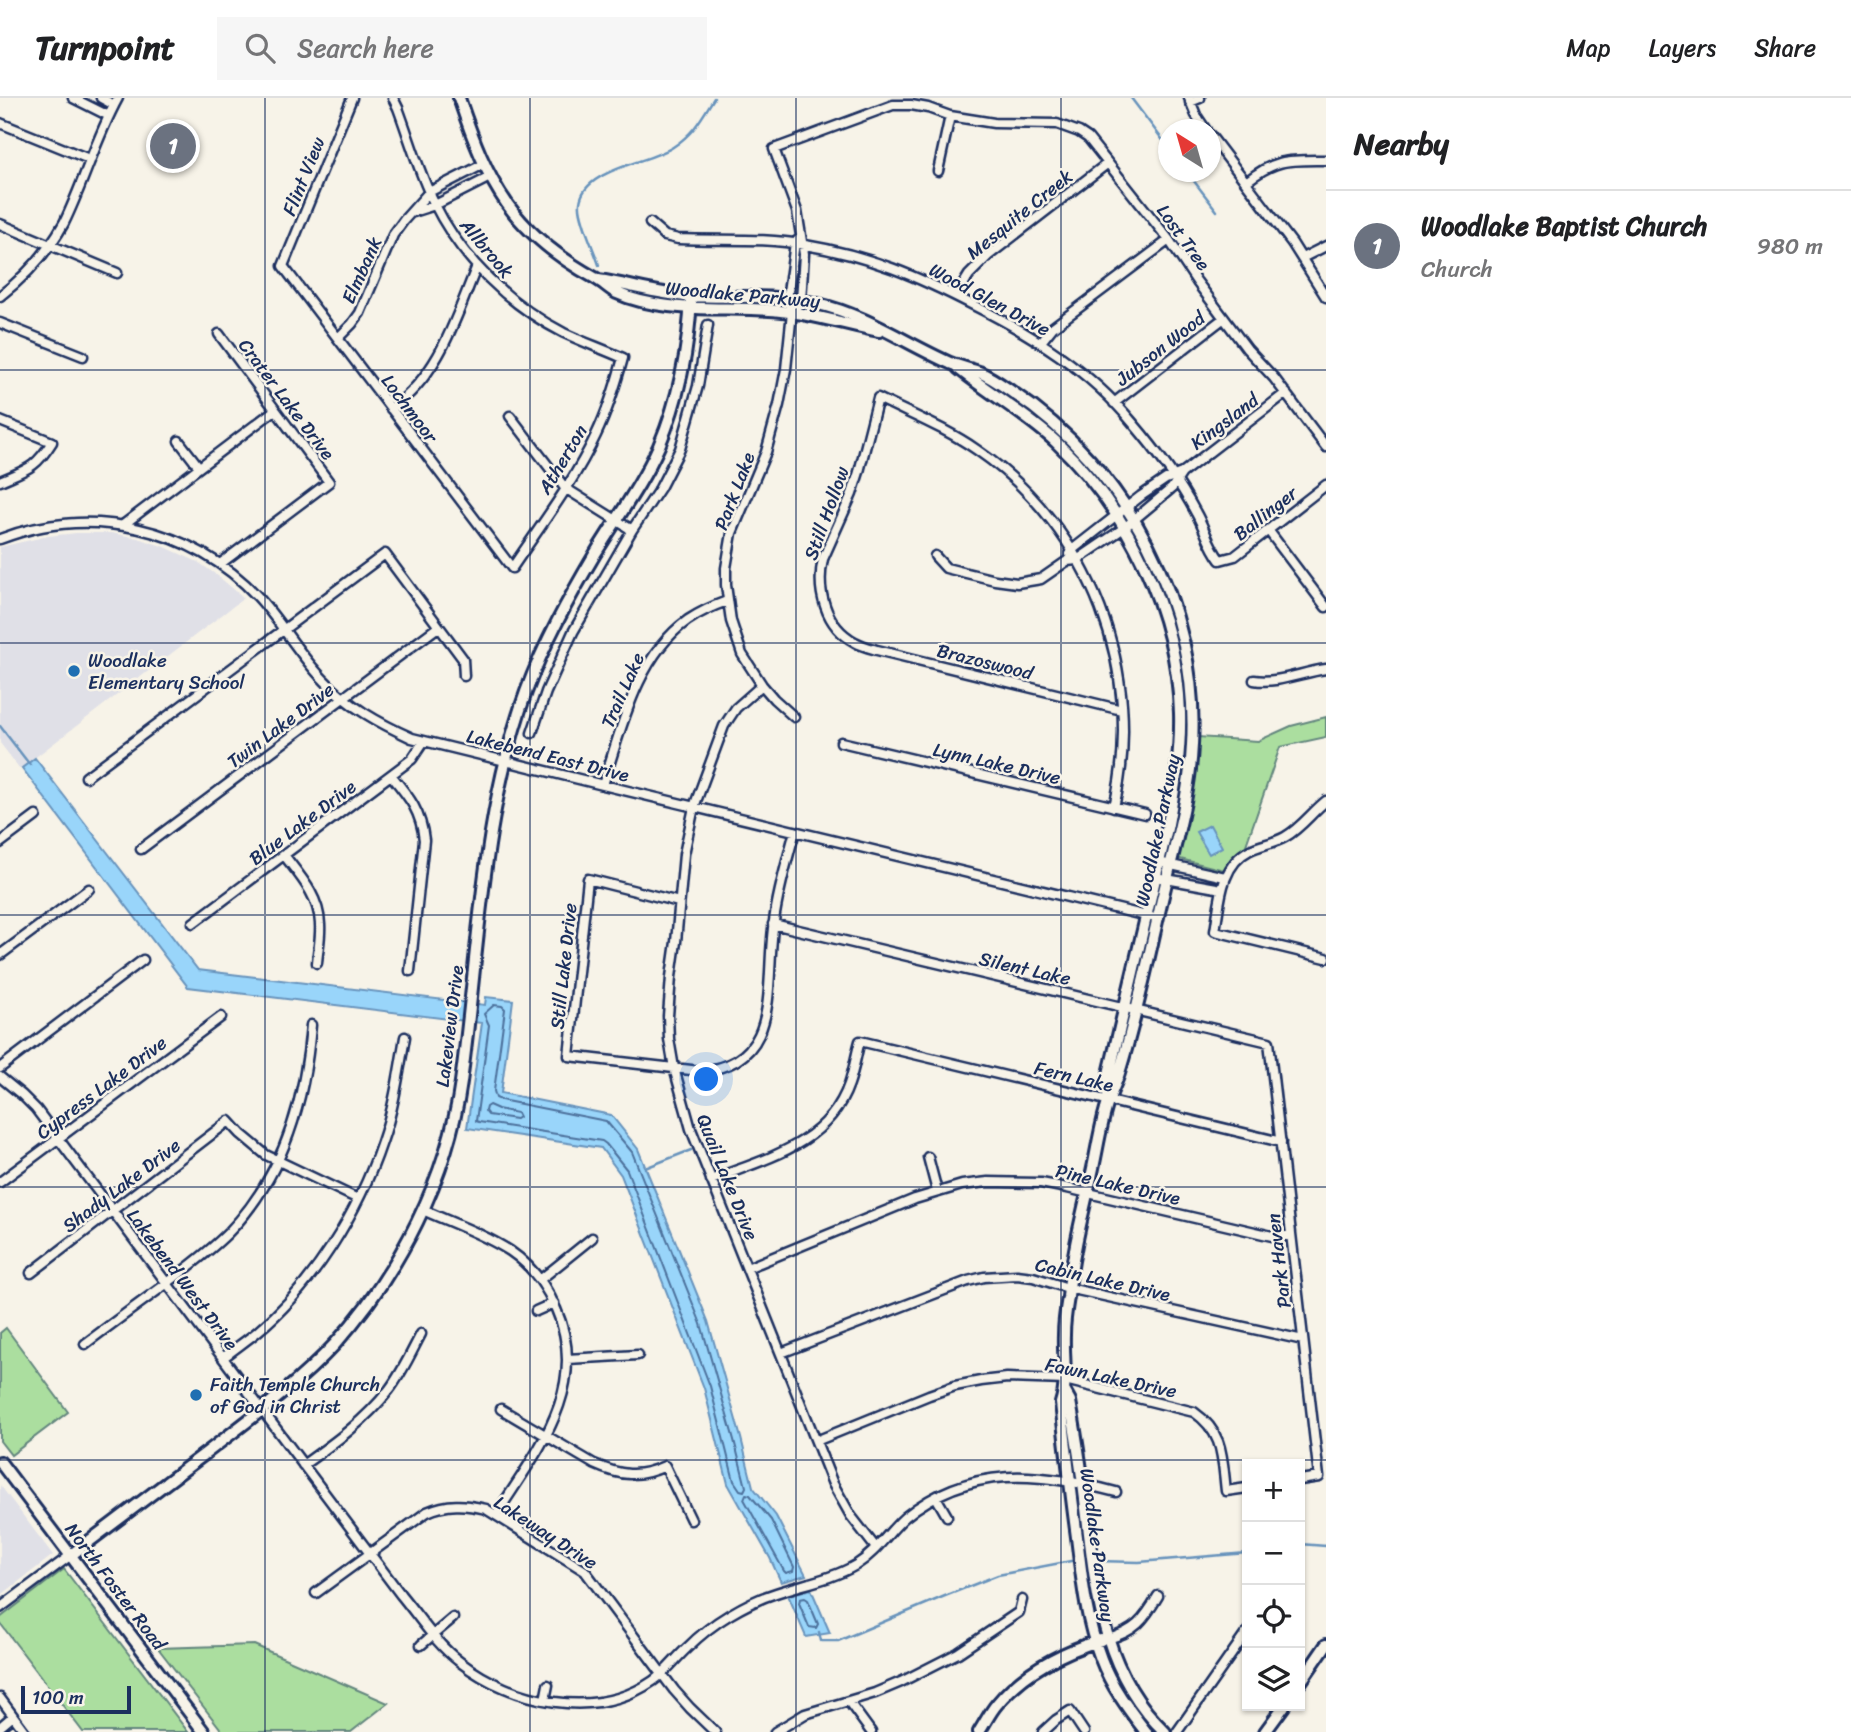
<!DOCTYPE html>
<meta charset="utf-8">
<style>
body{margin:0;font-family:Sriracha,sans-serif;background:#f6f6f6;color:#202124}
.controls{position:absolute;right:21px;bottom:21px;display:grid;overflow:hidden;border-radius:0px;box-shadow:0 2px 5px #0004}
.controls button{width:63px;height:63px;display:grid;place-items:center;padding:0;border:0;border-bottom:2px solid #e0e0e0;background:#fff;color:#202124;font:35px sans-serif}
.compass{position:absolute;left:1158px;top:21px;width:63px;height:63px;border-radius:50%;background:#fff;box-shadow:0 2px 5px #0004;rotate:323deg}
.scale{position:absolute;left:21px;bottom:18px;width:110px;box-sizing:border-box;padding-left:7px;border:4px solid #1b2f5e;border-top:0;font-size:19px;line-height:24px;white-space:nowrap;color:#1b2f5e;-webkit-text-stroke:5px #f7f3e8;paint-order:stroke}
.you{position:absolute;left:707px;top:982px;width:24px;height:24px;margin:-18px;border:5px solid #fff;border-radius:50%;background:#1a73e8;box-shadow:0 0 0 10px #1a73e833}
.badge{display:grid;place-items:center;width:46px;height:46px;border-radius:50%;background:#1a73e8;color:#fff;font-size:23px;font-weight:700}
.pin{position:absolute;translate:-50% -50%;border:4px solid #fff;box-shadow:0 2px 7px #0006}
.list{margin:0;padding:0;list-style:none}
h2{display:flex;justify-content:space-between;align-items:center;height:91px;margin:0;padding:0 28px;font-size:30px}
h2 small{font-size:23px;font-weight:400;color:#757577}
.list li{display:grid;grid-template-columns:46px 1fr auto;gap:21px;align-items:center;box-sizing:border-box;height:112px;padding:0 28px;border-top:2px solid #e0e0e0}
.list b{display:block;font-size:26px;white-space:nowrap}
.list p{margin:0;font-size:23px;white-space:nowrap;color:#757577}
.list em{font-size:23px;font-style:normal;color:#757577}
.icon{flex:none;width:38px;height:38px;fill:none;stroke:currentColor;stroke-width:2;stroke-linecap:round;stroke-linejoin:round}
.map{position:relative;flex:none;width:1326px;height:1634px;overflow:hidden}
header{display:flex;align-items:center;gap:42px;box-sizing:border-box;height:98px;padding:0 35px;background:#fff;border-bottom:2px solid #e0e0e0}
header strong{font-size:33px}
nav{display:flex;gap:38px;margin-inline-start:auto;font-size:24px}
.search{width:490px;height:63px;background:#f6f6f6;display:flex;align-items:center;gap:18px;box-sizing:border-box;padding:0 24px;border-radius:0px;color:#757577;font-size:26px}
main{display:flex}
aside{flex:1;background:#fff}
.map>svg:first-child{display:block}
</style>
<header>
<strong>Turnpoint</strong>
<div class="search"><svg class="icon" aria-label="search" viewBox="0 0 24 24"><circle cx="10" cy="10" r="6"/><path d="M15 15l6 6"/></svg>Search here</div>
<nav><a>Map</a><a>Layers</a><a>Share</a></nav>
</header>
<main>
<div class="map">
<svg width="1326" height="1634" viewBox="0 0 1326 1634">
<rect width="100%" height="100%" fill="#f7f3e8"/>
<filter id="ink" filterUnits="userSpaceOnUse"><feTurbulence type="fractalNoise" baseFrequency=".0143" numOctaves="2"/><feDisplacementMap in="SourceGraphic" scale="14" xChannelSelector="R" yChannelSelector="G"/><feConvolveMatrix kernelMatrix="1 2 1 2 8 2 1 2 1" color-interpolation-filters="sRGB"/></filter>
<g filter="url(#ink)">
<!-- built -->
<path fill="#e0e0e7" d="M77 435H111L138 440 165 449 198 464 218 478 244 500 20 671 0 645V449L48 438Z
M0 1387 53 1457 0 1498Z"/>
<!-- green -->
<path fill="#abde9f" stroke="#63867e" stroke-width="2" d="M1326 619V639L1280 649 1245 750 1232 762 1224 772 1176 760 1195 653H1198V639L1258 643 1291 628Z
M6 1230 68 1314 11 1357 0 1343V1235Z
M64 1471 188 1634H83L0 1525V1520Z
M254 1547 388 1605 351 1634H223L158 1550Z"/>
<!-- water -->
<path fill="#99d5fa" stroke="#6793bc" stroke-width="2" d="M35 660 198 872 485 907 486 899 513 902 501 995 611 1017 638 1051 708 1223 741 1340 753 1389 776 1418 806 1477 781 1484 770 1460 728 1386 704 1290 621 1077 601 1050 467 1030 482 925 188 889 22 670Z
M1210 727 1222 749 1209 756 1196 734Z
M811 1491 830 1535 806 1539 788 1497Z"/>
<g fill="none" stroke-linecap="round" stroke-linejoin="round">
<!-- shore -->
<path stroke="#4d719c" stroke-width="2" d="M494 907 502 908 505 911 494 993 496 1000 501 1002 606 1023 632 1054 701 1226 734 1342 746 1389 744 1393 740 1392 734 1383 710 1288 627 1072 606 1046 602 1043 479 1024 476 1023 489 927 484 916Z
M489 1007 498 1011 517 1015 519 1019 516 1021 488 1017 485 1013 486 1009Z
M746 1396 750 1397 771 1422 794 1469 793 1473 786 1475 784 1473 744 1401Z
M805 1500 808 1502 818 1526 816 1530 809 1529 799 1505 800 1501Z"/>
<!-- stream -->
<path stroke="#6793bc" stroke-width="2.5" d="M1131 0 1168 49
M1187 74 1217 113
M599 167C595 154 578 118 580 105 583 71 649 65 673 49 694 35 701 21 714 0
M0 628 30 667
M645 1070 691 1052
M1300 1446 1326 1448
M1095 1463 1139 1464 1247 1455
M819 1534 821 1543H838L945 1498 998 1477 1071 1463H1078"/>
<!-- street casing -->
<g stroke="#1b2f5e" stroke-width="13">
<path id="street" d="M73 0 109 18
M101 0 114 7
M352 0 283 168 512 470C541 427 574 384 596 337 608 312 616 286 623 260 603 251 583 244 564 235 509 207 461 160 434 105 419 75 410 42 398 10L393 0
M1189 0 1196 17 1206 32
M1190 4 1200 0
M0 25 89 61
M1210 37 1292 145 1326 199
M938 73 950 18
M1246 84C1276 60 1289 62 1326 62
M413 114 435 107 490 79
M650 125 665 138 678 141C721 143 763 139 805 147 870 158 917 178 975 208 1033 237 1090 273 1132 324 1156 352 1179 383 1196 415 1205 431 1209 448 1220 462L1235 458 1326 387
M0 126 117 175
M1302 160 1326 148
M0 198C26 178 48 154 64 125 84 84 96 40 118 0
M956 198 969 177 989 157 1108 65
M792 214 801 203 804 156 797 113 774 51 893 7H911L928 10 950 18 994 25 1057 26 1079 34 1088 40 1169 142 1197 184 1247 251 1274 280 1326 349
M0 225 83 258
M219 236 329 384 220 466
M338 240 352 226 360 215 393 137 404 122 429 94 484 66
M1041 244 1053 229 1169 142
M1114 305 1224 220
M391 311C440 276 455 221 477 168
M510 318 565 390 632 432 660 390 680 351 698 288 708 227
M0 323 52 344C35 371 27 371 0 383
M179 343 199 369
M123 427 275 312
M1268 432 1326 509
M0 441C89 406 193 429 258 499 282 525 299 557 324 582 348 608 379 625 412 640L603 687 1151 819
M1070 456 1072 452 1141 398 1166 381 1182 375 1286 295
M935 458 946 470 995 482 1017 485 1041 481 1067 463 1077 462 1124 430 1172 390 1182 375
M1254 582C1278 586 1302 574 1326 571
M762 587 736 610 724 628 694 709 684 756 676 844 671 879 668 918 669 941 674 970 691 1031 833 1386 851 1418 876 1450
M794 619 774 601 762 587 742 556 731 523 726 487V470L732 435 766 354 779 307 786 271 792 214 787 201 795 145 798 142
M532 635 546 594 573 534 632 432
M841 644 1145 716
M391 677C409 699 421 713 424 742L410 873
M86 679 385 456 463 561 464 578
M603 687C621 631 637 558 688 522 700 514 713 508 727 503
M1326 703C1312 714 1301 730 1285 739 1274 745 1261 747 1250 752 1220 767 1220 805 1215 833L1326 860
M1114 709C1146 576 1091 430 977 352 947 331 912 317 878 300L859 374 852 396 823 461C816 492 825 528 855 544 862 548 870 550 877 552L1122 612
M0 745 36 718
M141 751 438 529
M284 757C300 778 319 798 320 826 321 838 318 852 317 865
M1158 764 1225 779
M1155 779 1222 791
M679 804 588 781 569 958 700 973C785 966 764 884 774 823 778 793 787 763 795 733
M193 825 412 661 424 643
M773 826 1269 944 1319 1379 1300 1382
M0 857 89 791
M0 970 143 862
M0 979 22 997 36 1011 401 1497C420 1520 437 1547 460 1564 513 1605 595 1623 653 1583 666 1574 676 1560 687 1550 700 1537 714 1526 729 1517 744 1508 760 1500 776 1495 803 1486 832 1481 856 1467 876 1455 888 1434 905 1419 970 1366 1040 1374 1116 1394
M928 1059 937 1093
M711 1082C764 1061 828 1047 849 986 854 972 856 957 860 943L1281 1044
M0 1084 221 919
M423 1112C452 1125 484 1136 510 1153 532 1168 546 1187 556 1211 591 1290 536 1354 496 1417
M747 1170 915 1101 962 1087 988 1084 1041 1085 1067 1090 1272 1138H1291
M31 1175 229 1023 241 1036 266 1057 358 1101
M541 1181 592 1140
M536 1213 554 1205
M85 1246C110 1227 136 1208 162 1189 184 1172 208 1155 228 1135 283 1079 305 1003 311 927
M781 1255 968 1183 984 1179 1017 1177 1033 1179 1068 1190 1303 1242
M223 1260C234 1251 246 1243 257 1234 314 1187 359 1113 382 1044 394 1010 399 974 405 939
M567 1261 638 1257
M501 1311 594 1366C620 1378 639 1380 665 1368L691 1422
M816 1343 929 1297 955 1288 981 1283 1007 1280 1065 1282 1194 1314C1224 1335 1222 1359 1226 1393L1247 1390
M303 1367C334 1345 365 1323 389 1292 402 1275 411 1255 421 1236
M936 1399 947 1418
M316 1495 427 1414C447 1405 465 1406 486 1411L585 1473 674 1592 690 1610 715 1634
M0 1510 71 1457
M1107 1541C1135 1534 1144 1522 1158 1498
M421 1547 453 1520
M0 1600 25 1634
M545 1602 548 1587
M849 1604 871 1634
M0 1629 13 1618
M775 1634 805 1616 875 1595 901 1584 958 1555 1019 1514 1022 1502
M1043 1634 1056 1622 1070 1613 1084 1634
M1177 1634 1247 1534"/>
</g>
<!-- secondary casing -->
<g stroke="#1b2f5e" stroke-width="16">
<path id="secondary" d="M459 0C488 87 512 134 595 180 603 184 609 191 617 195 632 202 652 206 669 208 709 213 750 208 790 214 820 218 849 227 879 233
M598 182C628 186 657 196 688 198 732 200 775 196 818 206 866 217 905 245 950 265 960 269 970 271 979 274 991 279 1002 287 1012 294 1127 370 1200 509 1192 647 1190 695 1176 742 1165 789 1150 851 1138 914 1119 975 1116 985 1111 994 1108 1004 1100 1028 1097 1054 1091 1079 1082 1118 1072 1158 1068 1199 1066 1211 1064 1224 1064 1237 1063 1259 1068 1284 1061 1305 1066 1350 1071 1395 1077 1439 1082 1481 1086 1522 1101 1561 1111 1588 1128 1611 1146 1634
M958 270C990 296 1026 316 1056 344 1129 413 1177 514 1180 615 1181 653 1175 689 1168 726L1109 976 1108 996
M1065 1294 1070 1303C1076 1338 1082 1374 1086 1410 1096 1492 1101 1573 1165 1634
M0 1364 204 1634
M71 1457C116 1423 161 1389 206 1355 250 1321 297 1287 335 1246 399 1175 448 1079 461 984 479 854 481 719 526 594 544 545 569 500 595 456 617 420 642 386 659 348 679 301 689 249 691 198
M1300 1585 1326 1547
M979 1634C985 1625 990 1614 997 1606 1024 1573 1062 1554 1101 1542
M1265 1634 1284 1608"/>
</g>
<!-- street -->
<use href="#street" stroke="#f7f3e8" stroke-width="8"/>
<!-- secondary -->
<use href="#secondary" stroke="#f7f3e8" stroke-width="10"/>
</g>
</g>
<!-- grid -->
<path fill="none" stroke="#1b2f5e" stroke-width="2" stroke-opacity="0.55" d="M265 0V1634M530 0V1634M796 0V1634M1061 0V1634M0 272H1326M0 545H1326M0 817H1326M0 1089H1326M0 1362H1326"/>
<!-- markers -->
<g fill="#1f6fb2" stroke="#f7f3e8" stroke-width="2.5">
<circle cx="74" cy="573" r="7"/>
<circle cx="196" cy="1297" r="7"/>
</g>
<g text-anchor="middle" stroke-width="5" stroke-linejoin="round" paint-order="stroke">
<!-- street labels -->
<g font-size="19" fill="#1b2f5e" stroke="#f7f3e8">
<text transform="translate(303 78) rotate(-68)" y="7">Flint View</text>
<text transform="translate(1019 116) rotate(-39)" y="7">Mesquite Creek</text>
<text transform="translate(1184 139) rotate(54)" y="7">Lost Tree</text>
<text transform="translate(487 150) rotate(50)" y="7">Allbrook</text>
<text transform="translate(361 172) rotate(-66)" y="7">Elmbank</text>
<text transform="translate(743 196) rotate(5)" y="7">Woodlake Parkway</text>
<text transform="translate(990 201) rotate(28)" y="7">Wood Glen Drive</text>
<text transform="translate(1160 250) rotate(-38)" y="7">Jubson Wood</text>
<text transform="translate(287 301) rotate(53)" y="7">Crater Lake Drive</text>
<text transform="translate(410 310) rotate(53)" y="7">Lochmoor</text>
<text transform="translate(1224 323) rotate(-37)" y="7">Kingsland</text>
<text transform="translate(562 361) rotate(-59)" y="7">Atherton</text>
<text transform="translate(734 393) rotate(-69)" y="7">Park Lake</text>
<text transform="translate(826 415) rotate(-70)" y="7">Still Hollow</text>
<text transform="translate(1265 415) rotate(-38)" y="7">Ballinger</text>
<text transform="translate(985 563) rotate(14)" y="7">Brazoswood</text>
<text transform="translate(622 592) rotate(-66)" y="7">Trail Lake</text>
<text transform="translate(280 627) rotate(-37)" y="7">Twin Lake Drive</text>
<text transform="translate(548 657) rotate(14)" y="7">Lakebend East Drive</text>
<text transform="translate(997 665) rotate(13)" y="7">Lynn Lake Drive</text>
<text transform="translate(302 724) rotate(-37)" y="7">Blue Lake Drive</text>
<text transform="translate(1157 732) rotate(-78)" y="7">Woodlake Parkway</text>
<text transform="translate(563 868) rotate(-84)" y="7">Still Lake Drive</text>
<text transform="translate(1025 870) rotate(13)" y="7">Silent Lake</text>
<text transform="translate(449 928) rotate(-83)" y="7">Lakeview Drive</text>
<text transform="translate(1074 978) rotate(13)" y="7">Fern Lake</text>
<text transform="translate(101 989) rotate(-37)" y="7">Cypress Lake Drive</text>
<text transform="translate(728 1079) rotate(68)" y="7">Quail Lake Drive</text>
<text transform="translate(1118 1086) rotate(13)" y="7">Pine Lake Drive</text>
<text transform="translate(121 1087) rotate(-37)" y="7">Shady Lake Drive</text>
<text transform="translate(1278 1163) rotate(-97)" y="7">Park Haven</text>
<text transform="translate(183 1181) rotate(53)" y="7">Lakebend West Drive</text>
<text transform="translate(1103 1181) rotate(13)" y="7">Cabin Lake Drive</text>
<text transform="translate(1111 1279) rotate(12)" y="7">Fawn Lake Drive</text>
<text transform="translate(546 1434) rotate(33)" y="7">Lakeway Drive</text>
<text transform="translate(1098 1447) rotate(82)" y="7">Woodlake Parkway</text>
<text transform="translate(116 1488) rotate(53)" y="7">North Foster Road</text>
</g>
<!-- poi labels -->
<g font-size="19" fill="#1b2f5e" stroke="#f7f3e8" text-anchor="start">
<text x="88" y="569">Woodlake<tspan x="88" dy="22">Elementary School</tspan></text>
<text x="210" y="1293">Faith Temple Church<tspan x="210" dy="22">of God in Christ</tspan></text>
</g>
</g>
</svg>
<div class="controls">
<button>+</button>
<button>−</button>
<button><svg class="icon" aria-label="locate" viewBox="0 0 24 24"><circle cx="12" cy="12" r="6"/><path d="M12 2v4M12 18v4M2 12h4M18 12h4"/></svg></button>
<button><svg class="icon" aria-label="layers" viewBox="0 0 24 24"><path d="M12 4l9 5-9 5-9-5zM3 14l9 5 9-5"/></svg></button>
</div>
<svg class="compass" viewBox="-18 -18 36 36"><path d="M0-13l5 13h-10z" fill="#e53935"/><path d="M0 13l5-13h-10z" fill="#757577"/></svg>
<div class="scale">100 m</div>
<div class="you"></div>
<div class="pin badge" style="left:173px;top:48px;background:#6b7280">1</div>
</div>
<aside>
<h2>Nearby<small></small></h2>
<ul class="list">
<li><span class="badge" style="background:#6b7280">1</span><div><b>Woodlake Baptist Church</b><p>Church</p></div><em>980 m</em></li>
</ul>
</aside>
</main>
